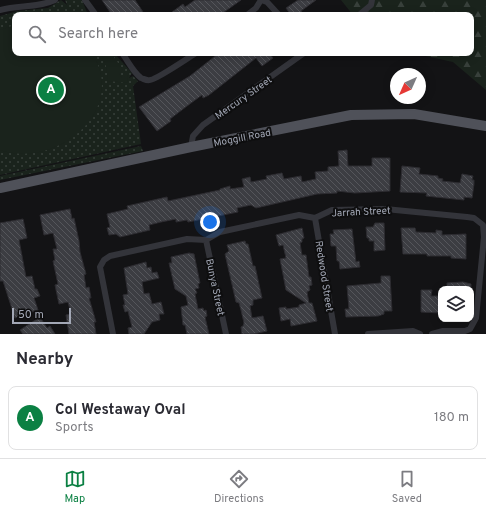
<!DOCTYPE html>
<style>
body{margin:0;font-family:Overpass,sans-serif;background:#f7f7f7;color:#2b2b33}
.controls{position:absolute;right:12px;bottom:12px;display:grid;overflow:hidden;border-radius:8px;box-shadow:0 2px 10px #0003}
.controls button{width:36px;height:36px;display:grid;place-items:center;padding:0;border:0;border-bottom:1px solid #e1e1e2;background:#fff;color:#2b2b33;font:20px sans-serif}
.compass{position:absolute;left:390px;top:68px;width:36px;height:36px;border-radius:50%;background:#fff;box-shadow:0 2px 10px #0003;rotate:225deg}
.scale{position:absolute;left:12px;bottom:10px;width:59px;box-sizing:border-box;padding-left:4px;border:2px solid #a3a8b6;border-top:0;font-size:11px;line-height:14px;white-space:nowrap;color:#a3a8b6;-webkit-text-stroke:3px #0e0e0f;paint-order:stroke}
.you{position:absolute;left:210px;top:222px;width:14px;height:14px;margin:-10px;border:3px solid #fff;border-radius:50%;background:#1a73e8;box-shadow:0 0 0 6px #1a73e833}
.badge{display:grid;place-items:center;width:26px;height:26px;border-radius:50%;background:#0b8043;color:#fff;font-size:13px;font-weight:700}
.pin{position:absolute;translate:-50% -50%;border:2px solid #fff;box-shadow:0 1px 4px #0006}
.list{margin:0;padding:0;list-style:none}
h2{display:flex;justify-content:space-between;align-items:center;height:52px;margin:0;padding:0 16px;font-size:17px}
h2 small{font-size:13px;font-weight:400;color:#7c7c81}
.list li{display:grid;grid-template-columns:26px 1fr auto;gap:12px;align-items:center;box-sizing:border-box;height:64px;margin:0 8px 8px;padding:0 8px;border:1px solid #e1e1e2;border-radius:8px}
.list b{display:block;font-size:15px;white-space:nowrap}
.list p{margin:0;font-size:13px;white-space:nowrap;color:#7c7c81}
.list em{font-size:13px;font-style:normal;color:#7c7c81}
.icon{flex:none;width:22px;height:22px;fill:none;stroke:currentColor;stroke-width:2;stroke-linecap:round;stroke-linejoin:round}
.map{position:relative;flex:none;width:486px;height:334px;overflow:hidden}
.search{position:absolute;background:#fff;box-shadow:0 2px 10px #0003;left:12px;right:12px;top:12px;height:44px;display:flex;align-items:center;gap:10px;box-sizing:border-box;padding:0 14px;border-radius:8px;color:#7c7c81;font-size:15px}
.sheet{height:124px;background:#fff}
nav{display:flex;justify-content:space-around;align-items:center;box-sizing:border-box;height:56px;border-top:1px solid #e1e1e2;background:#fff;font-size:11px;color:#7c7c81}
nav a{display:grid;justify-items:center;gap:2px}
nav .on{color:#0b8043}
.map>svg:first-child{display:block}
</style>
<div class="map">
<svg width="486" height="334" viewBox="0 0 486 334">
<defs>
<pattern id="grass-dots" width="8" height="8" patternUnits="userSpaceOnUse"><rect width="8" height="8" fill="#1a231c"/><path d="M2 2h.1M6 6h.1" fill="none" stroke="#38403b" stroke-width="1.8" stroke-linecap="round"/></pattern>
<pattern id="forest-firs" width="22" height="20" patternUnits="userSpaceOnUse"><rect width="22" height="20" fill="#1a231c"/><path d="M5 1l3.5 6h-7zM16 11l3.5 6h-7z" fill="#38403b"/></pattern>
<pattern id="building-back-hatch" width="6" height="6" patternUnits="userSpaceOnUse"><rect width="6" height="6" fill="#3c3d42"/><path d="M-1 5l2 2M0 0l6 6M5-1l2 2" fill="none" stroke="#55565b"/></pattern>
</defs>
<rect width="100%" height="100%" fill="#131315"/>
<!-- grass -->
<path fill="url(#grass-dots)" d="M61 0 67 5 65 0H82L88 15H15V53H114L132 73 129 78 133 76 138 81 133 86 141 144 0 175V16L18 11 48 8Z
M141 146 143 151 0 180V176Z"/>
<!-- forest -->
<path fill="url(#forest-firs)" d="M341 0H486V90L453 62 412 53H471V15H353Z"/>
<!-- garden -->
<path fill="#1a231c" d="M15 25V53H92C129 112 55 169 0 150V30Z
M101 53H111L123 70 119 74 122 78 127 75 128 83 108 81 106 66Z"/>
<!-- building -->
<path fill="url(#building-back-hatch)" stroke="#2d2c31" d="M102 0H135L145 15H112Z
M195 0H241L220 15H168L183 4 185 7Z
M298 0H316L301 11 304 15H291L286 8Z
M219 53H269L273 58 262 66 256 58 209 95 203 98 202 95 187 106 170 119 171 121 157 131 139 107 190 76Z
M347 150 348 166H372V158H390V191L355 193 337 191V193L317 194 256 208 251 205 237 208 238 212 188 222 187 220 176 222V219L161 222 149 225 150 230 133 234 120 237 116 234 109 235 107 228 110 227 107 214 128 209 127 206 167 197 168 201 220 190V189L230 186V189L244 187 242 179 250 177 251 182 267 179 266 176 282 173 284 179 301 176 302 182 316 179 315 172 328 171V167L339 166 338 151Z
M402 166 420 168 419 174 438 176V178L443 179 442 181 460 183 462 174 473 176 472 180H474V184L472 198 464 197V200L426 196 427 193 400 192Z
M70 209 72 219 74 218 79 241 80 252 86 274 84 275 86 288 89 287 91 298H89L96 322H94L96 334H69L66 315 71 314 68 302 59 304 55 285 58 284 53 261 55 260 53 249H57L53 233 44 235 40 215Z
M23 219 27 238 19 240 26 277 32 276 35 289H37L40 296 34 298 38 310 15 318 3 281H0V223Z
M375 223H384L385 250 374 251V241H369V238H367L366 227H373Z
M302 228 304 238 302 239V242L300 243 302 255H306L309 277H311L312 285 309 286 310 290 307 292 309 303H312L317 321 291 326 290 319 281 321 279 308 286 307V309L299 307V305L306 303 286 290 280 259 286 258 283 245 279 246 276 235Z
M401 228H415L416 232 436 233V230L442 231V235L466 234V259L451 258V256H427V254H403Z
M352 229 356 262 359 261 360 267 340 269 339 261H337L336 246H331L330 234H334L333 230Z
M245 241 246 244H248L253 266H255L262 298 253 300V305L250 306 252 318 263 316 267 331 254 334H242L241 327 243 326 244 323 241 310 239 303 236 302 225 254 229 251 227 245Z
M189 253 194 254 200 283 198 284 199 288 195 289 197 293 195 294 198 309 203 308 204 311 206 310 207 316 205 317 209 334H187L185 325H183L181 307 188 305 186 296 175 289 169 263H172L171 257Z
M146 262 147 268 151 267 152 273 157 272 159 278 142 282 144 294 149 293 152 304 161 302 164 314H159L160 320 152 322 144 334H129L128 328 132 327 128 311 125 312 123 305H125L123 295 128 294 124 268Z
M381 276H390L392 311H384V314L378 316 346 317 345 309H349L347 286 381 283Z
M463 282 471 284V289H447V283Z
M421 290H432L431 296H441V313L421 312Z
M40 317 47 328 50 326 55 334H23L20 330Z"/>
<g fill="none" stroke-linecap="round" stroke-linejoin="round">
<!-- minor -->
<path stroke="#33343a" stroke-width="6" d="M85 0 96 15
M261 0 267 2 279 15
M0 10C18 5 38 8 55 0
M247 15 256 8 261 0
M359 15 371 5 372 0
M122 53C128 61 133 72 141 78 144 79 147 81 150 80 156 80 188 58 196 53
M191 147 193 136 203 125 304 53
M315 218 335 334
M206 240 226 334
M113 334 100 267 104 260 110 256 187 239 206 240 220 232 299 215 315 218 332 210 385 209 467 217 474 218 483 225 484 237 476 318 470 329 465 331H443L432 334
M368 334 413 331 420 334"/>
<!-- primary -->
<path stroke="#4f5159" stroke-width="10" d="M0 188 191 147 351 115 414 114 486 126"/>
</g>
<g text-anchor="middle" stroke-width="4" stroke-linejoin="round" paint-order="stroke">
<!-- street labels -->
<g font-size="10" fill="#a3a8b6" stroke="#0e0e0f">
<text transform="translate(243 97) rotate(-35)" y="4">Mercury Street</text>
<text transform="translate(242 137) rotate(-11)" y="4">Moggill Road</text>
<text transform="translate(361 211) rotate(-3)" y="4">Jarrah Street</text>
<text transform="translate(325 276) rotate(81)" y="4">Redwood Street</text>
<text transform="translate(216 287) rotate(78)" y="4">Bunya Street</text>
</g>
</g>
</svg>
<div class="controls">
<button><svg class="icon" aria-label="layers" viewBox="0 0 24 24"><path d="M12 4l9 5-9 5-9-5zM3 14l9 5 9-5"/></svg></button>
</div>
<svg class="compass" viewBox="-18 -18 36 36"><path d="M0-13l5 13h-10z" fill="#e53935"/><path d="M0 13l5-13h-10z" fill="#7c7c81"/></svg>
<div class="scale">50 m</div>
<div class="you"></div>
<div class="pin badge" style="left:51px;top:90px">A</div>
<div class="search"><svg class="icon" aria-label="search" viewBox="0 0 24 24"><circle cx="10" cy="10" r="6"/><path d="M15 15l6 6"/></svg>Search here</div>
</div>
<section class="sheet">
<h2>Nearby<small></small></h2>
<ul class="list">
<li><span class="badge">A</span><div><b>Col Westaway Oval</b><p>Sports</p></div><em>180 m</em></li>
</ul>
</section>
<nav>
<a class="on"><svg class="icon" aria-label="map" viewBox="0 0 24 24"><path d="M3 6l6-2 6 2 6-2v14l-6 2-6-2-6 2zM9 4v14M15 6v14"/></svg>Map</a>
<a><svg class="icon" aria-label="directions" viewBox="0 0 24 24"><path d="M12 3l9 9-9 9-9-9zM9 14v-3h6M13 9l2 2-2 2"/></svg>Directions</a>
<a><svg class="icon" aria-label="saved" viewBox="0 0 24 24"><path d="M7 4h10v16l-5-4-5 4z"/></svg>Saved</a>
</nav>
